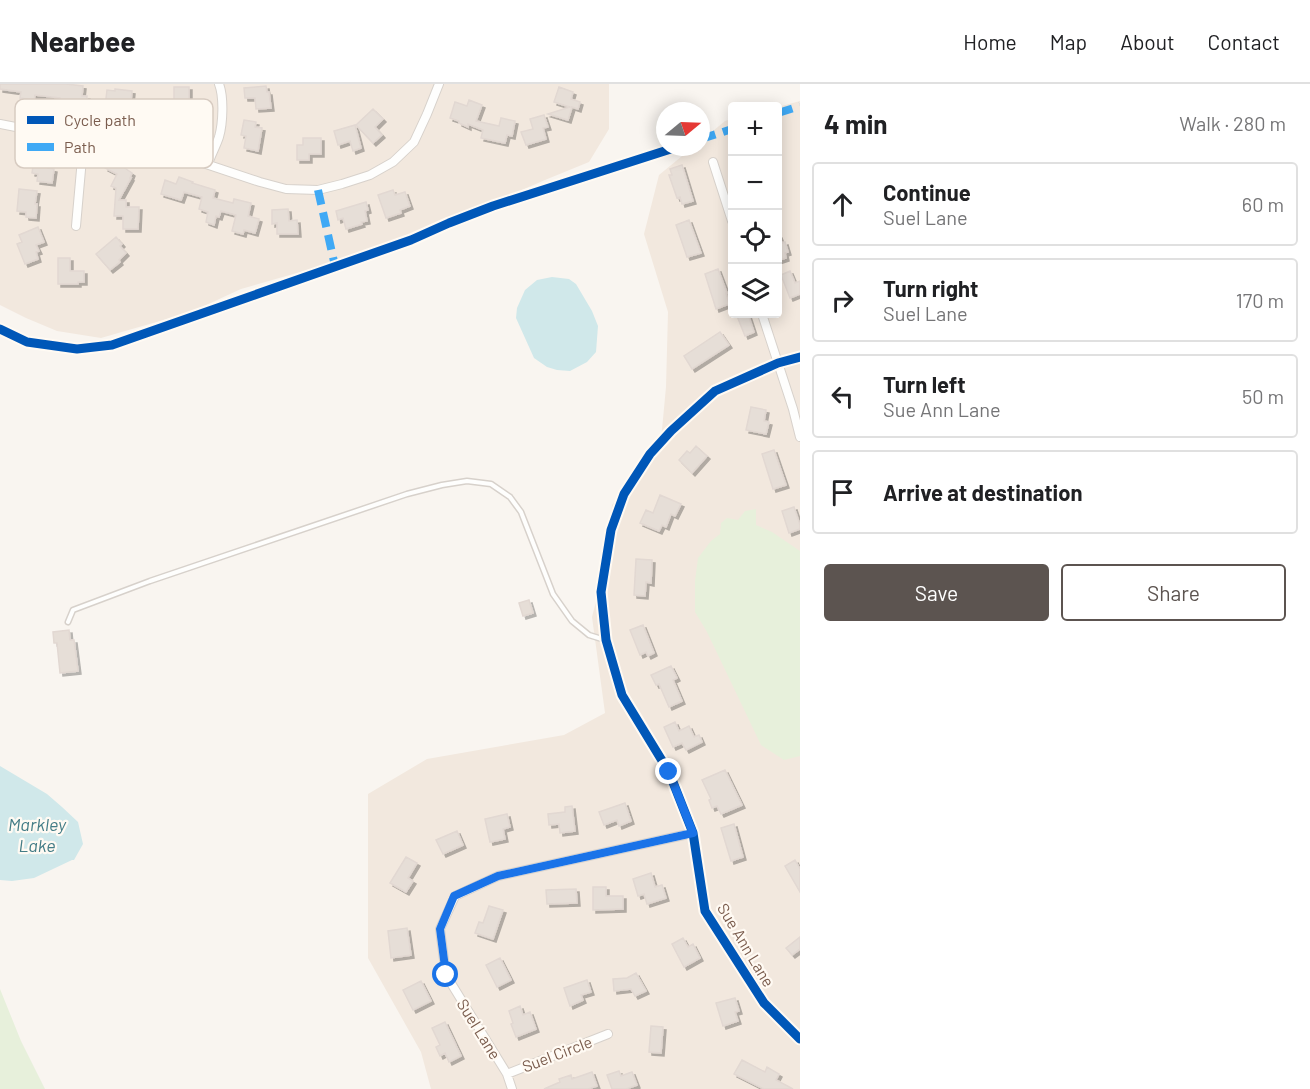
<!DOCTYPE html>
<meta charset="utf-8">
<style>
body{margin:0;font-family:Barlow,sans-serif;background:#f2f2f2;color:#202124}
.controls{position:absolute;right:18px;top:18px;display:grid;overflow:hidden;border-radius:6px;box-shadow:0 3px 15px #0003}
.controls button{width:54px;height:54px;display:grid;place-items:center;padding:0;border:0;border-bottom:2px solid #e0e0e0;background:#fff;color:#202124;font:30px sans-serif}
.compass{position:absolute;left:656px;top:18px;width:54px;height:54px;border-radius:50%;background:#fff;box-shadow:0 3px 15px #0003;rotate:71deg}
.stop{position:absolute;width:18px;height:18px;margin:-14px;border:4px solid #1a73e8;border-radius:50%;background:#fff}
.stop.end{background:#1a73e8;border-color:#fff;box-shadow:0 2px 6px #0008}
.list{margin:0;padding:0;list-style:none}
h2{display:flex;justify-content:space-between;align-items:center;height:78px;margin:0;padding:0 24px;font-size:26px}
h2 small{font-size:20px;font-weight:400;color:#757577}
.list li{display:grid;grid-template-columns:39px 1fr auto;gap:18px;align-items:center;box-sizing:border-box;height:84px;margin:0 12px 12px;padding:0 12px;border:2px solid #e0e0e0;border-radius:6px}
.list b{display:block;font-size:22px;white-space:nowrap}
.list p{margin:0;font-size:20px;white-space:nowrap;color:#757577}
.list em{font-size:20px;font-style:normal;color:#757577}
.actions{display:flex;gap:12px;padding:18px 24px}
.actions a{flex:1;padding:14px 0;border:2px solid #5c5450;border-radius:6px;text-align:center;font-size:21px;color:#5c5450}
.actions .main{background:#5c5450;color:#fff}
.icon{flex:none;width:33px;height:33px;fill:none;stroke:currentColor;stroke-width:2;stroke-linecap:round;stroke-linejoin:round}
.map{position:relative;flex:none;width:800px;height:1005px;overflow:hidden}
header{display:flex;align-items:center;gap:36px;box-sizing:border-box;height:84px;padding:0 30px;background:#fff;border-bottom:2px solid #e0e0e0}
header strong{font-size:28px}
nav{display:flex;gap:33px;margin-inline-start:auto;font-size:21px}
main{display:flex}
aside{flex:1;background:#fff}
.map>svg:first-child{display:block}
</style>
<header>
<strong>Nearbee</strong>
<nav><a>Home</a><a>Map</a><a>About</a><a>Contact</a></nav>
</header>
<main>
<div class="map">
<svg width="800" height="1005" viewBox="0 0 800 1005">
<defs>
<filter id="shadow"><feDropShadow dx="3" dy="3" stdDeviation="0" flood-color="#0004"/></filter>
</defs>
<rect width="100%" height="100%" fill="#f9f5f0"/>
<!-- residential -->
<path fill="#f2e8de" d="M0 0H609V45L589 78 545 96 367 173 314 184 241 205 191 228 101 254 57 247 26 234 0 221Z
M800 17V1005H431L421 968 368 874V710L427 675 564 651 605 629 592 533 604 486 612 421 661 356 666 303 668 228 644 150 659 91 693 63H701V57L725 37 732 35V230H778V23Z"/>
<!-- green -->
<path fill="#e7f0db" d="M756 425V441L772 448 800 467V672L784 676 761 661 707 548 695 528V497L698 474 711 457 720 450 721 439 727 434 738 436 745 427Z
M0 905 21 957 45 1005H0Z"/>
<!-- water -->
<path fill="#d0e8ea" d="M552 193 569 195 576 200 592 227 598 242 596 268 587 278 570 287 557 286 547 283 534 274 516 234 517 224 525 206 537 196Z
M0 682 47 710 62 723 78 738 83 760 74 776H72L34 794 12 797 0 796Z"/>
<!-- building -->
<path fill="#e6ded7" stroke="#e2d8d2" stroke-width="1.5" filter="url(#shadow)" d="M0 0H66L83 2 82 12H87L86 24 71 22 72 18 60 17V14L35 11 34 16 20 14 21 8 0 5Z
M266 2 267 8H269L271 24 256 25 255 14H245L244 4Z
M174 3H189V18H197L198 32H176V19H174Z
M559 3 573 8 571 15 580 18 578 25 572 23 568 36 548 30 570 23 554 18Z
M115 5 132 7 131 17H135L134 28 119 26V24L105 23 107 6 115 7Z
M469 16 482 21 476 37 499 42 501 34 515 37 512 52 507 51 505 59 481 54 483 46 468 40V43L459 39V37L450 34 455 18 467 22Z
M373 25 383 35 375 43 382 51 373 59 356 41Z
M544 31 548 43 543 44 546 55 526 61 521 48 533 45 530 35Z
M244 36 256 38 255 43 262 44 258 67 244 64 246 52 241 51Z
M355 41 361 64 353 67 350 57 338 61 334 47Z
M303 54H321V70H309V76H297V61H303Z
M35 68 49 70 48 84 54 85 52 99 37 97 38 90 32 89Z
M110 74 132 89 130 94H131L119 116H126V123H139L138 145H123V132H114L116 104 111 102 117 90 105 84Z
M682 81 693 117 682 120 680 113 677 114 669 91H672L670 85Z
M179 93 193 98 192 99 215 106 213 114 233 119 234 115 251 119 248 132 259 135 255 149 244 146 243 150 232 147 236 131 221 127 219 133 216 132 214 141 206 138 208 128 199 125 202 113 184 108 181 116 161 110 165 96 176 100Z
M19 105 37 107 35 120H37L36 134 26 133V128L17 127Z
M393 106 395 111 405 108 410 122 400 126 401 129 386 134 378 111Z
M366 118 368 126 365 127 367 137 361 138 362 140 346 145 343 134 338 136 336 127Z
M288 125 289 137 297 136 298 150H277V139L272 140V126Z
M689 136 701 169 687 173 676 141Z
M38 143 44 158 36 161 39 167 36 168 38 175 25 180 17 160 22 158 19 151Z
M777 151H779L782 159 785 158 788 168 785 169 786 174 777 177Z
M116 153 122 160 120 162 126 169 119 176 120 178 110 186 96 170Z
M58 174H70V187H84V198H78V200H58Z
M718 185 727 209H726L729 220 716 225 705 190Z
M790 187 795 199 800 197V210L790 214 781 191Z
M743 230H748L754 248 745 252 737 232Z
M720 248 729 261 692 285 684 272Z
M751 323 766 326 764 337 769 338 766 350 746 346Z
M696 362 707 372 692 389 679 376 687 367 690 369Z
M774 366 786 401 773 405 762 370Z
M660 411 681 420 675 432 671 430 666 443 662 441 659 447 640 439 646 426 653 429Z
M794 423 800 441V445L789 449 782 427Z
M636 475 652 476 651 499 646 498 645 512 634 511Z
M529 516 533 529 523 532 519 519Z
M643 541 654 569 648 572 646 568 640 571 630 546Z
M69 546 70 556H74L78 587 60 589 57 559H54L53 548Z
M671 582 677 594 673 596 682 617 669 623 659 600 656 601 651 591Z
M675 638 679 647 689 642 694 653 699 651 702 658 686 666 682 659 673 663 664 643Z
M725 686 742 721 721 730 717 722 712 724 709 716 711 715 702 696Z
M625 719 631 737 619 742 617 736 604 741 599 728Z
M572 722 575 747 560 749 559 740 549 741 548 730 565 728V723Z
M507 730 510 743 503 745 505 755 490 758 485 735Z
M734 740 743 773 731 777 721 744Z
M457 747 463 761 443 770 436 756Z
M406 773 417 779 408 794 413 797 406 808 390 799Z
M795 776 800 785V808L785 782Z
M651 789 655 803 662 801 666 814 647 820 644 810 638 812 633 795Z
M593 803H606V812H623V825L593 826Z
M576 805 577 819 547 820 546 806Z
M489 822 503 826 493 855 475 849 479 838 483 839Z
M407 844 411 871 391 874 388 847Z
M800 853V865L792 871 786 864Z
M683 854 688 863 693 860 700 874 684 883 672 860Z
M500 874 511 896 497 903 486 881Z
M636 889 646 907 635 912 631 905 614 907 613 895 627 894Z
M587 896 591 908 581 911 583 916 570 922 564 904Z
M421 897 431 917 413 926 403 906Z
M735 914 739 927 735 928 738 937 723 942 716 919Z
M520 922 523 931 530 928 536 945 516 953 511 940 513 939 509 927Z
M445 938 461 972 449 978 445 969 440 972 436 963 440 961 432 944Z
M651 942 663 943 661 969 649 968Z
M742 976 765 988 767 983 779 990 776 996 793 1005H764L734 990Z
M619 987 621 992 632 988 637 1001 626 1005H612L607 991Z
M592 988 597 1002 588 1005H544L560 998 559 995 571 991 572 995Z"/>
<g fill="none" stroke-linecap="round" stroke-linejoin="round">
<!-- service casing -->
<g stroke="#d7d1cb" stroke-width="7">
<path id="service" d="M68 538 73 526 150 497 407 410 442 401 467 397 491 400 510 413 521 428 553 510 572 537 589 551 605 556"/>
</g>
<!-- minor casing -->
<g stroke="#d7d1cb" stroke-width="10">
<path id="minor" d="M0 40 31 46 146 60 260 98 286 105 318 106 342 100 370 91 393 78 414 58 427 30 439 0
M713 78 732 137
M208 80C211 71 216 62 219 53 223 39 224 13 219 0
M76 142 84 52
M762 230 793 325 800 353
M800 273 778 279 715 307 671 347 650 370 624 410 611 446 601 508 606 556 622 611 669 688 693 749 705 827 764 919 800 955
M507 990 608 950
M512 1005 507 990 446 891 440 845 455 812 498 792 693 749"/>
</g>
<!-- service -->
<use href="#service" stroke="#fefefd" stroke-width="4"/>
<!-- minor -->
<use href="#minor" stroke="#fefefd" stroke-width="8"/>
<!-- quiet -->
<path stroke="#3fa9f5" stroke-width="8" stroke-dasharray="15 8" stroke-linecap="butt" d="M778 29 800 22
M701 55 732 45
M318 106 335 182"/>
<!-- cycleway casing -->
<g stroke="#fffaf3" stroke-width="13">
<path id="cycleway" d="M0 245 27 258 77 265 112 261 411 156 449 139 493 122 677 63
M800 273 778 279 715 307 671 347 650 370 624 410 611 446 601 508 606 556 622 611 669 688 693 749 705 827 764 919 800 955"/>
</g>
<!-- cycleway -->
<use href="#cycleway" stroke="#0057b8" stroke-width="9"/>
</g>
<g fill="none" stroke-linecap="round" stroke-linejoin="round">
<!-- route -->
<path stroke="#1a73e8" stroke-width="8" d="M446 891 440 845 454 812 498 792 693 749 669 688"/>
</g>
<g text-anchor="middle" stroke-width="4.5" stroke-linejoin="round" paint-order="stroke">
<!-- street labels -->
<g font-size="16" fill="#7a5c4d" stroke="#fffaf3">
<text transform="translate(746 861) rotate(59)" y="6">Sue Ann Lane</text>
<text transform="translate(479 945) rotate(58)" y="6">Suel Lane</text>
<text transform="translate(557 970) rotate(-21)" y="6">Suel Circle</text>
</g>
<!-- water labels -->
<g font-size="18" font-style="italic" fill="#437c86" stroke="#fffaf3">
<text x="37" y="747">Markley<tspan x="37" dy="21">Lake</tspan></text>
</g>
</g>
<!-- legend -->
<rect x="15" y="15" width="198" height="69" rx="9" fill="#fffaf3" stroke="#d7cbc1" stroke-width="1.5"/>
<rect x="27" y="32" width="27" height="8" fill="#0057b8"/>
<rect x="27" y="59" width="27" height="8" fill="#3fa9f5"/>
<g font-size="16" fill="#7a5c4d">
<text x="64" y="42">Cycle path</text>
<text x="64" y="69">Path</text>
</g>
</svg>
<div class="controls">
<button>+</button>
<button>−</button>
<button><svg class="icon" aria-label="locate" viewBox="0 0 24 24"><circle cx="12" cy="12" r="6"/><path d="M12 2v4M12 18v4M2 12h4M18 12h4"/></svg></button>
<button><svg class="icon" aria-label="layers" viewBox="0 0 24 24"><path d="M12 4l9 5-9 5-9-5zM3 14l9 5 9-5"/></svg></button>
</div>
<svg class="compass" viewBox="-18 -18 36 36"><path d="M0-13l5 13h-10z" fill="#e53935"/><path d="M0 13l5-13h-10z" fill="#757577"/></svg>
<div class="stop" style="left:446px;top:891px"></div>
<div class="stop end" style="left:669px;top:688px"></div>
</div>
<aside>
<h2>4 min<small>Walk · 280 m</small></h2>
<ul class="list">
<li><svg class="icon" aria-label="ahead" viewBox="0 0 24 24"><path d="M12 20V5M6 11l6-6 6 6"/></svg><div><b>Continue</b><p>Suel Lane</p></div><em>60 m</em></li>
<li><svg class="icon" aria-label="right" viewBox="0 0 24 24"><path d="M7 20v-9h11M14 6l5 5-5 5"/></svg><div><b>Turn right</b><p>Suel Lane</p></div><em>170 m</em></li>
<li><svg class="icon" aria-label="left" viewBox="0 0 24 24"><path d="M17 20v-9H6M10 6l-5 5 5 5"/></svg><div><b>Turn left</b><p>Sue Ann Lane</p></div><em>50 m</em></li>
<li><svg class="icon" aria-label="arrive" viewBox="0 0 24 24"><path d="M6 21V4h12l-3 4 3 4H6"/></svg><div><b>Arrive at destination</b></div></li>
</ul>
<div class="actions"><a class="main">Save</a><a>Share</a></div>
</aside>
</main>
